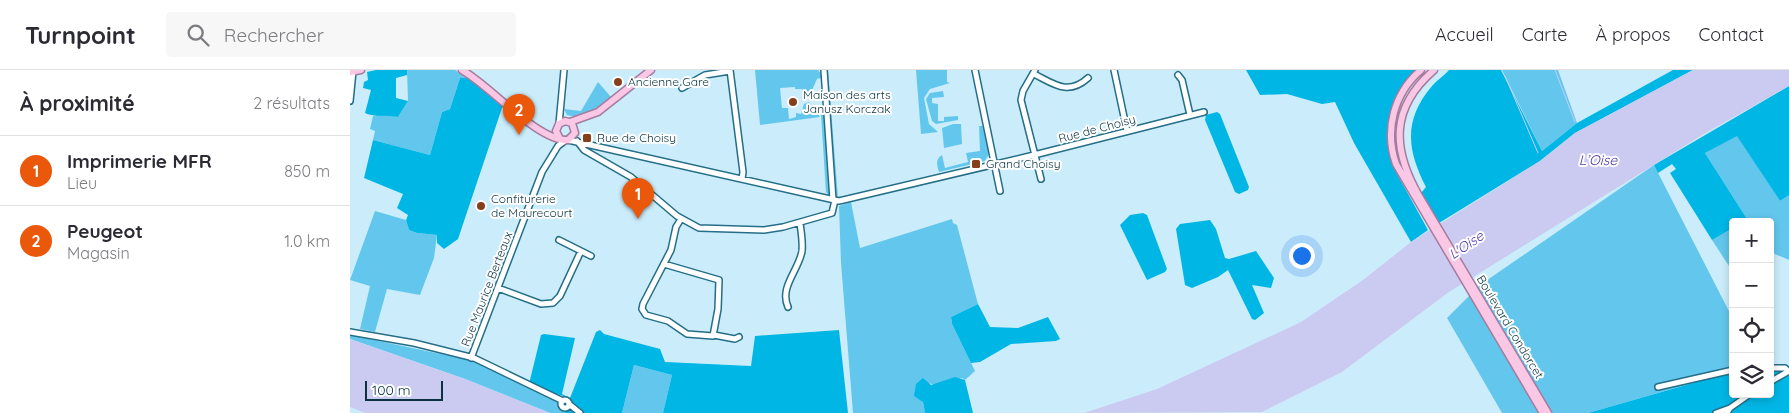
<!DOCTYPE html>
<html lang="fr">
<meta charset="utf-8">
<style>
body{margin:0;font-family:Quicksand,sans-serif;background:#f7f7f7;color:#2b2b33}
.controls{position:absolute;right:15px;bottom:15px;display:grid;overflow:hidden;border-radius:5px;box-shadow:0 2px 8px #0003}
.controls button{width:45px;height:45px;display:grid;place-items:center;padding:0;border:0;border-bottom:1px solid #e1e1e2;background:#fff;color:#2b2b33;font:25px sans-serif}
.scale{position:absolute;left:15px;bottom:12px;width:78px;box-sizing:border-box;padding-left:5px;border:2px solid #093341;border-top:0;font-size:14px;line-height:18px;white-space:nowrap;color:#093341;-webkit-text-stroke:4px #fff;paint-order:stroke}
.you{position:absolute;left:951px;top:185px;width:18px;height:18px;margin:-12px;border:4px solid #fff;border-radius:50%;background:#1a73e8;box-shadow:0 0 0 8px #1a73e833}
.badge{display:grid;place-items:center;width:32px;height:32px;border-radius:50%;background:#ea580c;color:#fff;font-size:16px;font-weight:700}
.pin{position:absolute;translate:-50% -41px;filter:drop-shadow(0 1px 2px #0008)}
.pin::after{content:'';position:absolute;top:26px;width:18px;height:15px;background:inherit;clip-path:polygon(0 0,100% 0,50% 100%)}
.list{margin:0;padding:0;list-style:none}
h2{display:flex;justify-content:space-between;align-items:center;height:65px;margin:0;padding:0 20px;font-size:21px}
h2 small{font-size:16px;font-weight:400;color:#7c7c81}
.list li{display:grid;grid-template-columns:32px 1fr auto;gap:15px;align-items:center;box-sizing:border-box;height:70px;padding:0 20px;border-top:1px solid #e1e1e2}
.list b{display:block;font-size:19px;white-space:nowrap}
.list p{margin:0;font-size:16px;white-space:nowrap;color:#7c7c81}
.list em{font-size:16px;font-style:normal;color:#7c7c81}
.icon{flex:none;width:28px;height:28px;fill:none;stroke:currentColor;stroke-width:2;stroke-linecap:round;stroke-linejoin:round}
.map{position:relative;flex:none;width:1439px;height:343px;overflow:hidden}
header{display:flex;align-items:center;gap:30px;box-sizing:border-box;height:70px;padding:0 25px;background:#fff;border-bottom:1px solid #e1e1e2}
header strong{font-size:24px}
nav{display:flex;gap:28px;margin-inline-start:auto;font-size:18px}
.search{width:350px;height:45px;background:#f7f7f7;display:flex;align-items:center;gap:12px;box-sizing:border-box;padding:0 18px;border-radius:5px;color:#7c7c81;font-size:19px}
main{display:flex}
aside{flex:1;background:#fff}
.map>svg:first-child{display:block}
</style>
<header>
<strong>Turnpoint</strong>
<div class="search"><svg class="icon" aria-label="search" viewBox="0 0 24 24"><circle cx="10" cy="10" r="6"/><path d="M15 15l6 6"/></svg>Rechercher</div>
<nav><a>Accueil</a><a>Carte</a><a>À propos</a><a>Contact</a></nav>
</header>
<main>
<aside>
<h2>À proximité<small>2 résultats</small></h2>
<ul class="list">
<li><span class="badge">1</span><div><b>Imprimerie MFR</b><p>Lieu</p></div><em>850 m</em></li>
<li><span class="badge">2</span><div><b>Peugeot</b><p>Magasin</p></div><em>1.0 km</em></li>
</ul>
</aside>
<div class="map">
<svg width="1439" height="343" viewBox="0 0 1439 343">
<rect width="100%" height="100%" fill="#cbedfb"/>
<!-- green -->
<path fill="#63c7ed" d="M57 0H105L119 8H110L100 39 92 42 80 85 23 70 25 61 20 59 23 46 30 44 48 47 58 31Z
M405 0H468L473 6V12L470 8 467 9 459 27H452V19H445V17L430 18 432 38H438L439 49 446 47V43L451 44 454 34 459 32 470 47 410 55Z
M476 0H478L488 128 485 125Z
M566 0H597V12L600 13 580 19 574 28 579 54 588 62 571 64Z
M1152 0H1208L1227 53 1192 81Z
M248 12 261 27C249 36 233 51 217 45L214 39 231 41Z
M593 21 594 27 582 28V33L588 34V51H594V47L608 46V50L586 54 582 51 576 29 580 23Z
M475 40 481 126H479L476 122 471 45Z
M603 54H611L612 74 594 78 592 58Z
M629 56H633L639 84 635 91 589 102C587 96 585 89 592 85L595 98 618 92 616 83 630 81Z
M1387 65 1430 131 1439 125V190L1420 182V152H1393L1397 149 1355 83Z
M1304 95 1383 249V300L1371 305 1238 343H1152L1097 248 1130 215Z
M501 132 510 178 602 149 603 153 607 155 628 234 601 247 602 254 625 301 615 310 612 308 585 315 578 313 570 329 573 332 575 343H503L491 193 489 136Z
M25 141 56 150 59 160 67 163 87 165 84 188 70 225 37 219 25 262 10 259 20 216 0 210Z
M1383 158V194L1379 196 1362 170Z
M0 265 129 292 206 330 212 339 216 340 215 343H200L115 309 0 269Z
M284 295 322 305 313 343H272Z"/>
<!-- forest -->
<path fill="#00b6e5" d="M26 0H57V5L46 8V28L58 31 48 47C38 45 22 47 15 43L21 20 13 18 14 12 18 10 17 2Z
M896 0H1068L1056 11 1045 30 1042 88 1046 102 1078 160 1061 172 1004 73 985 32 972 34 937 24 910 25Z
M1099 0H1151L1192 81 1227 53 1323 0H1343L1225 63 1190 91 1089 153 1071 123 1076 117C1057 80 1053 50 1082 16 1087 10 1094 6 1099 0Z
M110 8H119L153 35 108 169 94 179 87 173V165L67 163 59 160 56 150 58 145 47 138 53 124 14 108 23 70 80 85 92 42 100 39Z
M1439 16V125L1430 131 1387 66 1355 83 1397 149 1393 152H1383V158L1362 170 1320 103 1326 99 1322 94 1308 103 1304 95Z
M867 42 870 44 899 117 898 120 889 124 885 122 855 50 856 45Z
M793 143 797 145 817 199 815 202 797 210 770 155 780 145Z
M860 150 866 159 875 188 879 189 906 181 924 208 921 218 902 215 914 243 905 250 902 249 878 200 868 207 842 218 835 215 826 159 830 154Z
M628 234 640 257 668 258 698 247 710 269 706 271 661 274 630 292 621 293 602 254 601 247Z
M250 260 254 264 310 279 315 292 401 296 405 266 489 260 498 343H313L322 305 284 295 272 343H215L220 328 206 324 201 325 179 314 191 265 194 264 225 268 212 324 220 328 246 262Z
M1420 294 1439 299V343H1238L1371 305 1383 300V324H1420Z
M605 307 615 310 623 343H575L573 332 564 326 566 314 573 308 581 315Z"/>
<!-- water -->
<path fill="#cbcbf2" d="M1343 0H1439V16L1352 65 1099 222 992 302 912 342 734 343 807 319 951 252 1013 210 1061 172 1190 91 1225 63Z
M0 269 115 309 200 343H15L0 337Z"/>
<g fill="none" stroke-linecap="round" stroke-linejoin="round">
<!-- stream -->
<path stroke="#cbcbf2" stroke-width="1" d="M1205 0 1225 52
M1155 6 1188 83"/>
<!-- minor casing -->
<g stroke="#246e87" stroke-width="8">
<path id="minor" d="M380 0 393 102 392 109
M474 0 483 130
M625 0 650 121
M685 0 673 21 671 30 691 109
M764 0 777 61
M684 4C704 14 718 26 738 8
M828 5 832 10 840 45
M332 18 355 5 380 1
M0 31 3 1
M209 54 214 0
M218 70 489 131 684 85 854 42
M227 71 234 80 281 107 327 146 349 158 414 160 433 157 482 143 485 130
M209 170 241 186
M314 194 369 210 368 239 363 266 337 264 318 251 296 245 292 239 293 234 321 180 326 157 331 149
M148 218 191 234 203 233 210 226 231 181
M438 237C429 217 449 200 452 181 453 172 451 161 450 153
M0 262 64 273 124 288 213 331
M364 265 385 269 389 267
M121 288 192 102 208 76 216 70
M1420 298H1435L1438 301
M1420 312 1439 301
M1308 317 1383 300
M211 334a4 4 0 1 1 8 0a4 4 0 1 1-8 0Z
M219 334 230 343
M1366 343 1380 338
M1377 343 1380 338 1400 324"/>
</g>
<!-- major casing -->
<g stroke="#a47c9f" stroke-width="9">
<path id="major" d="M112 0C141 16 187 71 218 70L225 63 222 53 215 51 209 54 206 61 209 67
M1071 0C1044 23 1034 60 1046 94L1193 343
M1084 0C1040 38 1042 79 1069 126L1198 343
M0 2 11 0
M220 52 248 42 301 0"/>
</g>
<!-- minor -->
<use href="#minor" stroke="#fff" stroke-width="5"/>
<!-- major -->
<use href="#major" stroke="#fac8e4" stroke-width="6"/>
</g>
<!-- markers -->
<g fill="#853f1b" stroke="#fff" stroke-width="2">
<circle cx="268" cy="12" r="5"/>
<circle cx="443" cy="32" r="5"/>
<rect x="232" y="63" width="10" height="10" rx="2.5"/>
<rect x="621" y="89" width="10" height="10" rx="2.5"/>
<circle cx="131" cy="136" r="5"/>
</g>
<g text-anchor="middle" stroke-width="4" stroke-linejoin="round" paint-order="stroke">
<!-- poi labels -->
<g font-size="12" fill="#093341" stroke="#fff" text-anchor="start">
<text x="278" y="16">Ancienne Gare</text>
<text x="453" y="29">Maison des arts<tspan x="453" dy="14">Janusz Korczak</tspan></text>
<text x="247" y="72">Rue de Choisy</text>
<text x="636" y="98">Grand Choisy</text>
<text x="141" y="133">Confiturerie<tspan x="141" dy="14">de Maurecourt</tspan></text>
</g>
<!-- street labels -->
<g font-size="12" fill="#093341" stroke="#fff">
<text transform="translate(747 59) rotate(-15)" y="4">Rue de Choisy</text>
<text transform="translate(137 219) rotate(-69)" y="4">Rue Maurice Berteaux</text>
<text transform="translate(1160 257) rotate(59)" y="4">Boulevard Condorcet</text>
</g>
<!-- water labels -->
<g font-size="14" font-style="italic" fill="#4f3daa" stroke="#fff">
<text x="1248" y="95">L’Oise</text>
<text transform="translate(1116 175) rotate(-34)" y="5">L'Oise</text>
</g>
</g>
</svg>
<div class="controls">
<button>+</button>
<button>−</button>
<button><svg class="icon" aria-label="locate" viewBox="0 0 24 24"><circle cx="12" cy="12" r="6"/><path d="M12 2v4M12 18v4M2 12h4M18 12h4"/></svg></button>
<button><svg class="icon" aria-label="layers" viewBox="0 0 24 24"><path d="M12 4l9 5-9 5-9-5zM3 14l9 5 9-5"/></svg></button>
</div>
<div class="scale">100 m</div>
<div class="you"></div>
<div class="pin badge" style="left:288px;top:149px">1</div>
<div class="pin badge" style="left:169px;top:65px">2</div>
</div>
</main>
